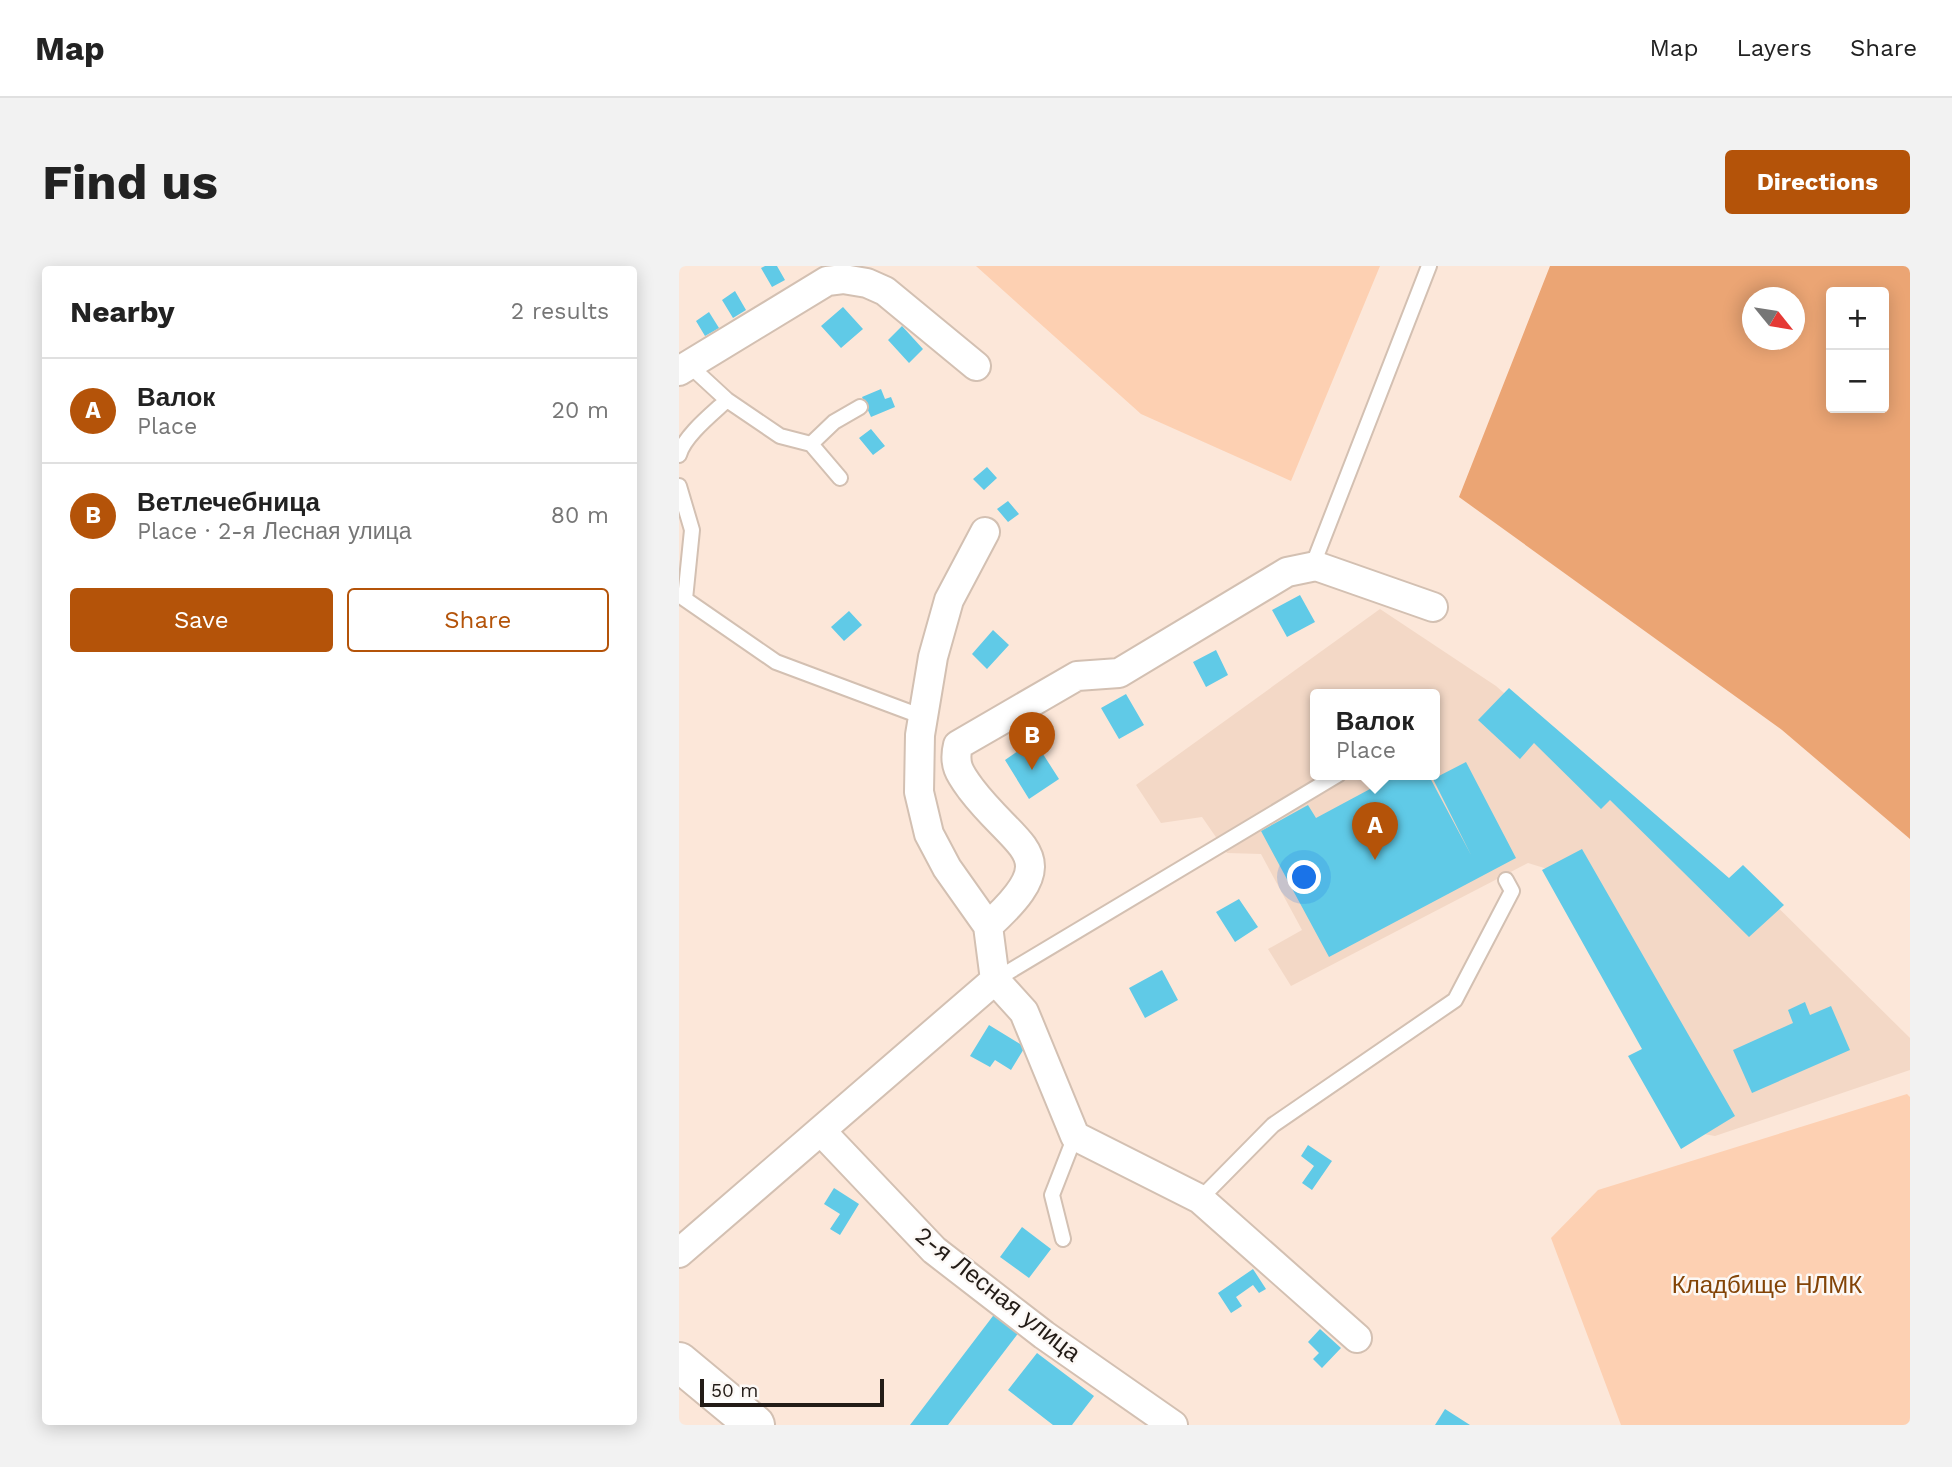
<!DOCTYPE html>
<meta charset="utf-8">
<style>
body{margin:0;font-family:"Work Sans",sans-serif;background:#f2f2f2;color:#222}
.controls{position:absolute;right:21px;top:21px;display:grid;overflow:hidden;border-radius:7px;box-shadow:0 4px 18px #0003}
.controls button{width:63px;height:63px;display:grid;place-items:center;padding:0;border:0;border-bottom:2px solid #e0e0e0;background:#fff;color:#222;font:35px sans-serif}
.compass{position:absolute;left:1063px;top:21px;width:63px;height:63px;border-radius:50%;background:#fff;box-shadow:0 4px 18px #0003;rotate:120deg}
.scale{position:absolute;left:21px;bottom:18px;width:184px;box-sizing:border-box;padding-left:7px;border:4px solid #231c17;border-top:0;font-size:19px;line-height:24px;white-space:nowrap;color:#231c17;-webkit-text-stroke:5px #fcf8f5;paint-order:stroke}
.you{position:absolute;left:626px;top:612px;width:24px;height:24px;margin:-18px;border:5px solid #fff;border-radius:50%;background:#1a73e8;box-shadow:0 0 0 10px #1a73e833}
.badge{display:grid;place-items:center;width:46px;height:46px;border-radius:50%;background:#b45309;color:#fff;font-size:23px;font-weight:700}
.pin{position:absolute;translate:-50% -58px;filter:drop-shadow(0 2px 4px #0008)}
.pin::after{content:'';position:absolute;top:37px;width:24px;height:21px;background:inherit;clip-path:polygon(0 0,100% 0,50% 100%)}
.popup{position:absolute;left:631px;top:423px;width:130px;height:91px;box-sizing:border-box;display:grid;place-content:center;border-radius:7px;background:#fff;filter:drop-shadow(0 2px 5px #0005);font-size:23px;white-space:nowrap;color:#767676}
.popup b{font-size:26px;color:#222}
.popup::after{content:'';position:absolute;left:50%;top:100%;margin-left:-14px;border:14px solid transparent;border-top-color:#fff}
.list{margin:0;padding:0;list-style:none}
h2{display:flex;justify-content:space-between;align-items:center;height:91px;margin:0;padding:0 28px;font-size:30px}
h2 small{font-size:23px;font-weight:400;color:#767676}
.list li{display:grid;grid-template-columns:46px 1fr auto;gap:21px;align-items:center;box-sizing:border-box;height:105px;padding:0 28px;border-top:2px solid #e0e0e0}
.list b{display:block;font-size:26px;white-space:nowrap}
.list p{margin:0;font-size:23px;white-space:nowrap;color:#767676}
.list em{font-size:23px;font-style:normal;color:#767676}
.actions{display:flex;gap:14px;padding:21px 28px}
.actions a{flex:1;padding:16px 0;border:2px solid #b45309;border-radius:7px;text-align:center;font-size:24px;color:#b45309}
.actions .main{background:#b45309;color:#fff}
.map{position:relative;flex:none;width:1231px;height:1159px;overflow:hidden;border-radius:7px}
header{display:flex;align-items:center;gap:42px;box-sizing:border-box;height:98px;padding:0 35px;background:#fff;border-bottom:2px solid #e0e0e0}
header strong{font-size:33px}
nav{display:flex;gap:38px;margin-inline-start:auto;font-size:24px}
.intro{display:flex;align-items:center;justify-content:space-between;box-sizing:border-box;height:168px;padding:0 42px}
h1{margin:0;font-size:49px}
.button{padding:18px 32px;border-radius:7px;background:#b45309;color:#fff;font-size:24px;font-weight:700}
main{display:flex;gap:42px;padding:0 42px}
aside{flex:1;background:#fff;border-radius:7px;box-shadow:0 4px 18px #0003}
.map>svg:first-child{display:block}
</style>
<header>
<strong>Map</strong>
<nav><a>Map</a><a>Layers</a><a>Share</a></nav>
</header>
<div class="intro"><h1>Find us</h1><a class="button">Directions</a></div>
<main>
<aside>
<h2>Nearby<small>2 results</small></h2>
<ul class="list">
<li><span class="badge">A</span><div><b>Валок</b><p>Place</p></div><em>20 m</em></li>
<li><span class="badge">B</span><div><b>Ветлечебница</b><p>Place · 2-я Лесная улица</p></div><em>80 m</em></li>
</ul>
<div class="actions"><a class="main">Save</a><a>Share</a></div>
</aside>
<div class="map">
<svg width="1231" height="1159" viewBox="0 0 1231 1159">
<rect width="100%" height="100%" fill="#fce7d9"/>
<!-- built -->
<path fill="#f3d8c6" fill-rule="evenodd" d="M701 343 817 420 1047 621 1064 607 1231 772V804L1036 870 1008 865 875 605 849 597 612 720 589 683 623 664 582 588 548 587 523 551 482 557 457 519ZM636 428H756V508H636Z"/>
<!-- green -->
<path fill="#fdd0b2" d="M297 0H701L612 215 462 148Z
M1228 828 1231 831V1159H942L872 972 919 924Z"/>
<!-- water -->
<path fill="#eba574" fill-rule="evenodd" d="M871 0H1231V573L1103 464 780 231ZM1152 26H1205V142H1152ZM1073 32H1115V74H1073Z"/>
<!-- building -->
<path fill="#60cae7" d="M86 0H98L106 14 93 21 82 2Z
M56 25 67 44 54 52 43 34Z
M164 41 184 63 162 82 142 60Z
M30 46 40 62 26 70 17 55Z
M223 60 244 83 230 97 209 74Z
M202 123 206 133 212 131 216 141 192 151 183 131Z
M192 163 206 180 194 189 180 172Z
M308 201 318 212 305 224 294 213Z
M329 235 340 248 329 256 318 243Z
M621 329 636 356 608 371 593 344Z
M170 345 183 359 165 375 152 361Z
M314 364 330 379 308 403 293 388Z
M537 384 549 409 527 421 514 396Z
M830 422 1050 612 1064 599 1105 639 1070 671 931 534 922 543 855 477 841 493 799 454Z
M447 428 465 459 440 473 422 442Z
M355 474 380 513 350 533 326 494Z
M787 496 837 592 650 691 582 565 629 539 637 552 719 508H749L792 589 754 513Z
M903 583 1056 850 1002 883 949 790 963 783 863 604Z
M560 633 579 661 556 676 537 646Z
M483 704 499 734 466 752 450 722Z
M1126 736 1131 749 1152 740 1171 784 1073 827 1054 784 1114 757 1109 744Z
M310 759 346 781 332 804 316 794 311 801 291 790Z
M629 879 653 895 633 924 623 917 635 900 622 890Z
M155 922 180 938 161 969 151 963 161 948 145 938Z
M343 961 372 983 350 1012 321 991Z
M574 1003 587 1023 580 1027 574 1019 557 1031 563 1040 552 1047 539 1027Z
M317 1046 341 1065 269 1159H231Z
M641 1063 662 1082 643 1102 634 1093 640 1087 629 1076Z
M358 1087 415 1130 393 1159H374L329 1124Z
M766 1143 791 1159H756Z"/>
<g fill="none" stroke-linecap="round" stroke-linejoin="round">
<!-- lane casing -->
<g stroke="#d3c0b2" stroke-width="18">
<path id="lane" d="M10 99 48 134 101 170 132 178 161 212
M132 178 155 156 181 141
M0 189C5 170 33 148 48 134
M0 220 13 264 6 333
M633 301 750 0
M0 329 97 396 244 451
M316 714 660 508
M521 933 594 859 776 734 833 625 827 614
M384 973 373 929 396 870"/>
</g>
<!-- street casing -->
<g stroke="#d3c0b2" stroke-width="32">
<path id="street" d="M0 105 148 15 164 13 188 17 206 25 297 100
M306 266 270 334 254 391 241 469 240 526 250 568 268 602 309 660
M316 714 345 746 396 870 521 933 678 1072
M142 865 255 984 365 1069 494 1159
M0 987 316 714 309 660C388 588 340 586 292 523 281 508 274 499 279 479L398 410 440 407 608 306 637 300 754 341"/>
</g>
<!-- secondary casing -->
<g stroke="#d3c0b2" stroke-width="42">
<path id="secondary" d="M0 1096 76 1159"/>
</g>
<!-- lane -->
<use href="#lane" stroke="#fff" stroke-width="14"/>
<!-- street -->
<use href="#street" stroke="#fff" stroke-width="28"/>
<!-- secondary -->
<use href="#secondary" stroke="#fff" stroke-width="38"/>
</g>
<g text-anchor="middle" stroke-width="5" stroke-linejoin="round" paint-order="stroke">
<!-- park labels -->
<g font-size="24" fill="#834407" stroke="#fcf8f5">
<text x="1088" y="1027">Кладбище НЛМК</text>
</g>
<!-- street labels -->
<g font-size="24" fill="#231c17" stroke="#fcf8f5">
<text transform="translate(319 1028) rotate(38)" y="8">2-я Лесная улица</text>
</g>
</g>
</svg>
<div class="controls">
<button>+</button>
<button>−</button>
</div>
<svg class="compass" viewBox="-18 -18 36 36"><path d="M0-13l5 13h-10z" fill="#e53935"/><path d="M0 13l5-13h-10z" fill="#767676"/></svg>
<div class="scale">50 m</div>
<div class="you"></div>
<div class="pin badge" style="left:696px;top:594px">A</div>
<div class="popup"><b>Валок</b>Place</div>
<div class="pin badge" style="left:353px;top:504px">B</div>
</div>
</main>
